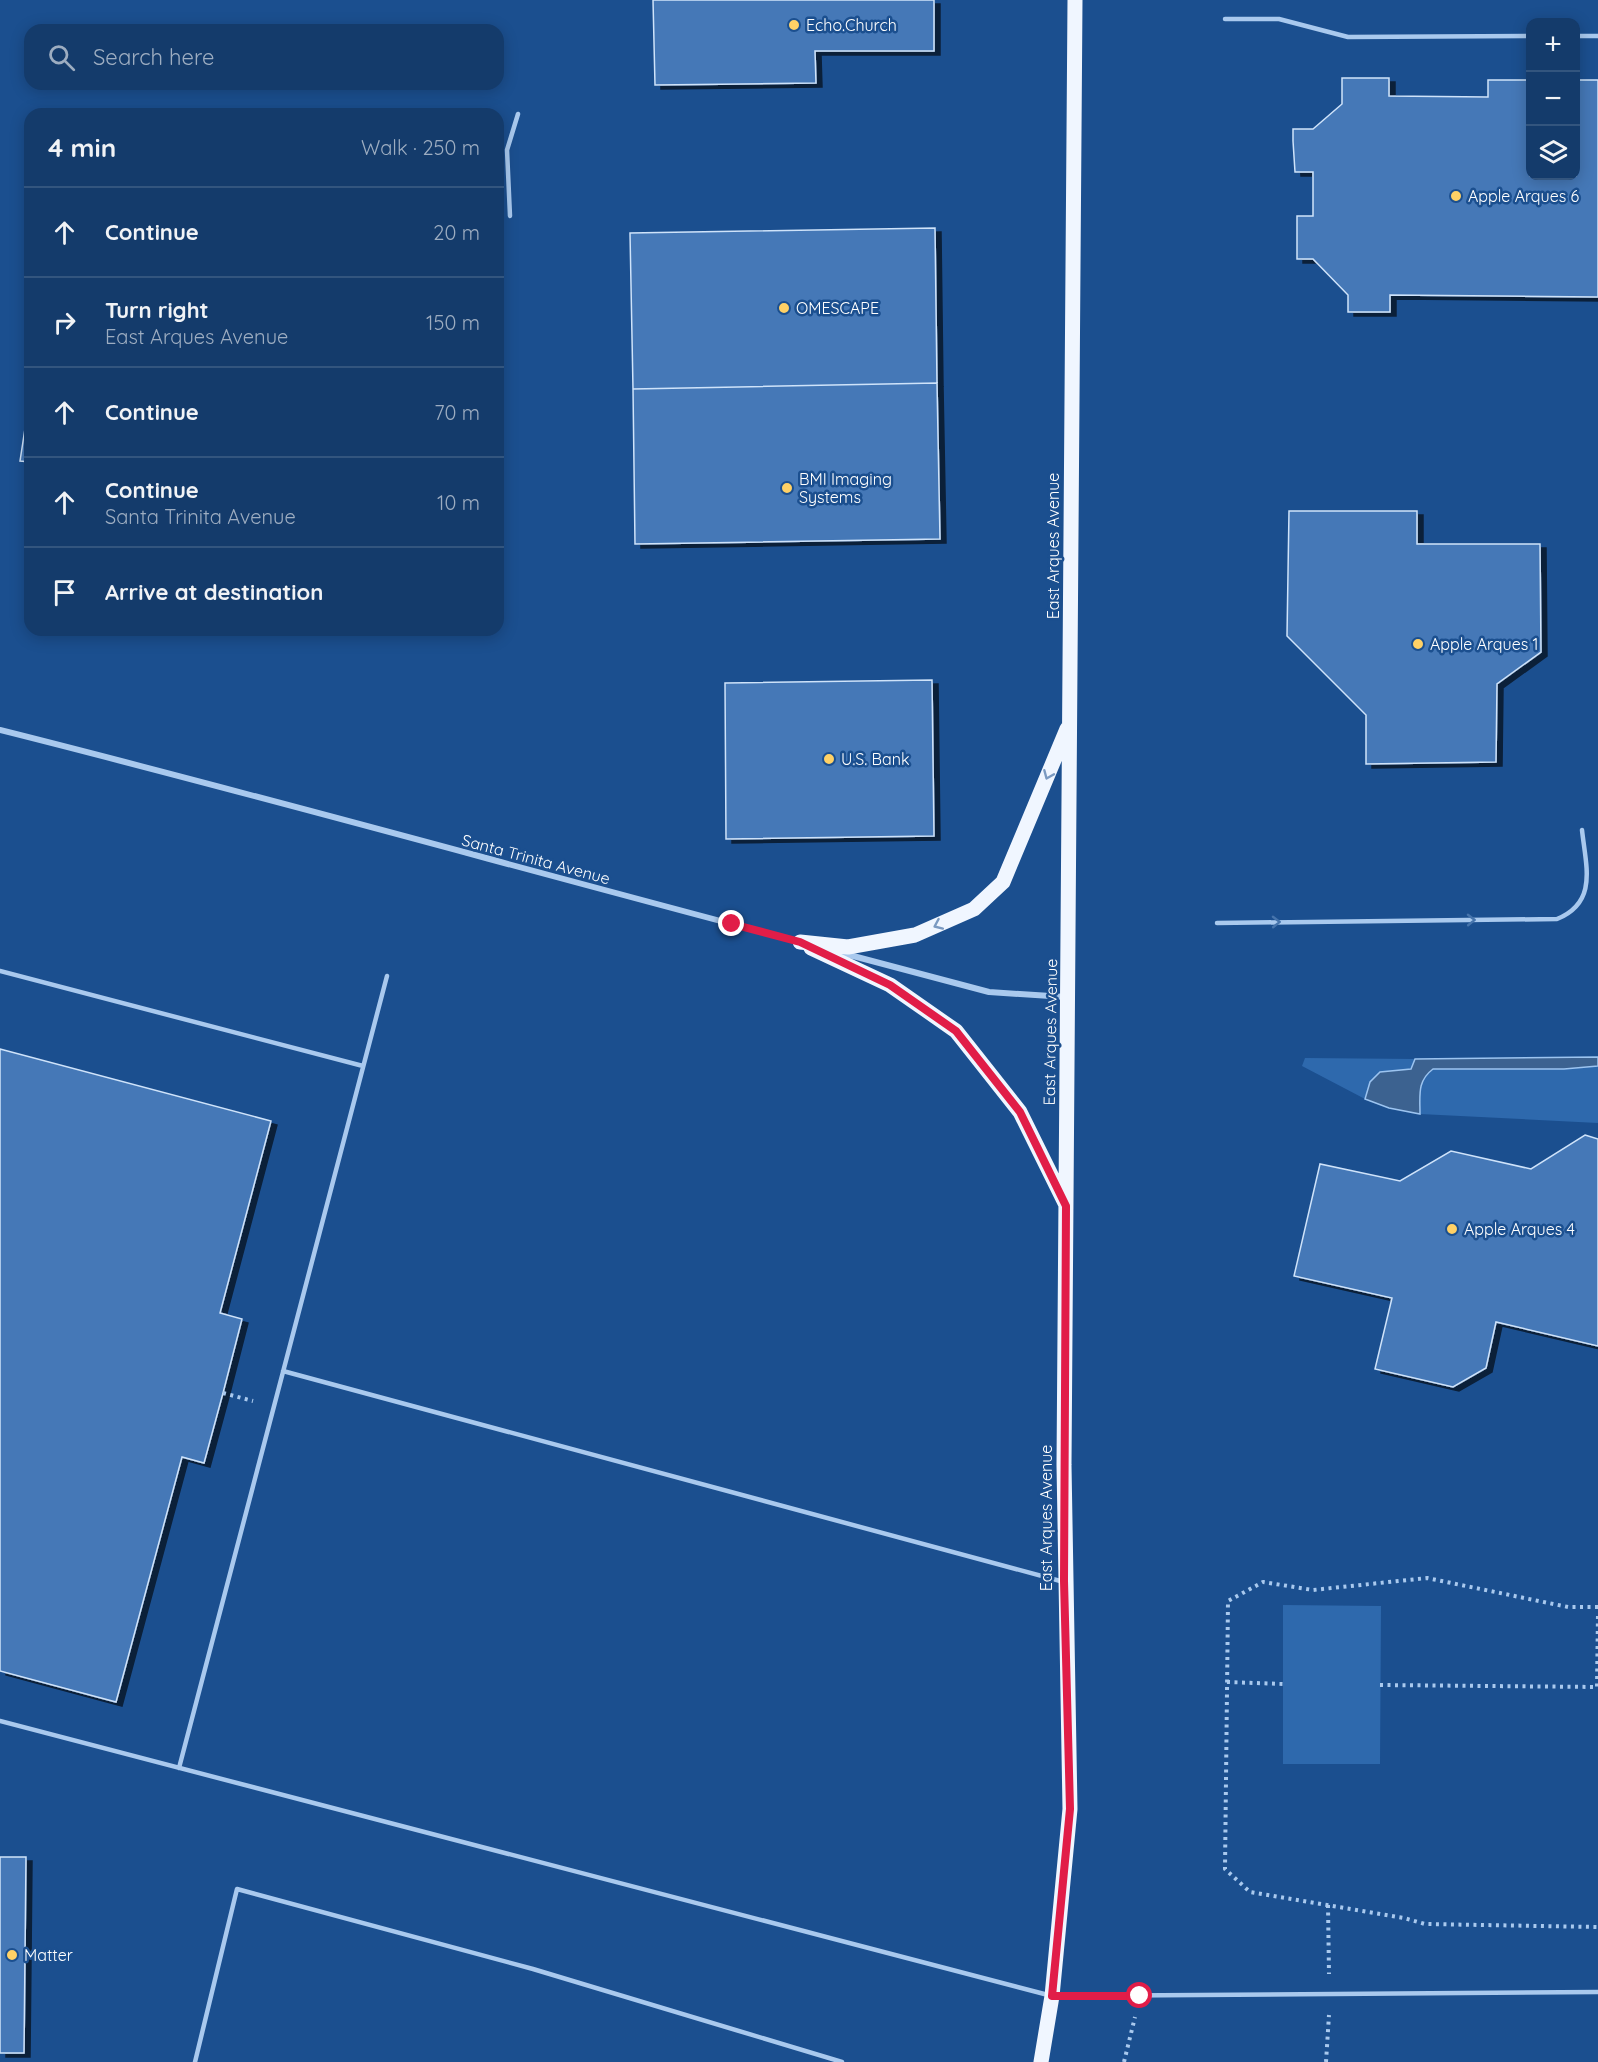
<!DOCTYPE html>
<meta charset="utf-8">
<style>
body{margin:0;font-family:Quicksand,sans-serif;background:#1d4271;color:#f1f3f6}
.controls{position:absolute;right:18px;top:18px;display:grid;overflow:hidden;border-radius:12px;box-shadow:0 3px 15px #0003}
.controls button{width:54px;height:54px;display:grid;place-items:center;padding:0;border:0;border-bottom:2px solid #33557e;background:#143b6b;color:#f1f3f6;font:30px sans-serif}
.stop{position:absolute;width:18px;height:18px;margin:-14px;border:4px solid #e11d48;border-radius:50%;background:#fff}
.stop.end{background:#e11d48;border-color:#fff;box-shadow:0 2px 6px #0008}
.list{margin:0;padding:0;list-style:none}
h2{display:flex;justify-content:space-between;align-items:center;height:78px;margin:0;padding:0 24px;font-size:26px}
h2 small{font-size:20px;font-weight:400;color:#9dadc1}
.list li{display:grid;grid-template-columns:39px 1fr auto;gap:18px;align-items:center;box-sizing:border-box;height:90px;padding:0 24px;border-top:2px solid #33557e}
.list b{display:block;font-size:22px;white-space:nowrap}
.list p{margin:0;font-size:20px;white-space:nowrap;color:#9dadc1}
.list em{font-size:20px;font-style:normal;color:#9dadc1}
.icon{flex:none;width:33px;height:33px;fill:none;stroke:currentColor;stroke-width:2;stroke-linecap:round;stroke-linejoin:round}
.map{position:relative;flex:none;width:1598px;height:2062px;overflow:hidden}
.search{position:absolute;background:#143b6b;box-shadow:0 3px 15px #0003;left:24px;top:24px;width:480px;height:66px;display:flex;align-items:center;gap:15px;box-sizing:border-box;padding:0 21px;border-radius:18px;color:#9dadc1;font-size:22px}
.panel{position:absolute;background:#143b6b;box-shadow:0 3px 15px #0003;left:24px;top:108px;width:480px;height:528px;border-radius:18px}
.map>svg:first-child{display:block}
</style>
<div class="map">
<svg width="1598" height="2062" viewBox="0 0 1598 2062">
<defs>
<filter id="shadow"><feDropShadow dx="6" dy="4" stdDeviation="0" flood-color="#0009"/></filter>
</defs>
<rect width="100%" height="100%" fill="#1b4f8f"/>
<!-- green -->
<path fill="#2e69ad" d="M1305 1058 1415 1059 1411 1069 1370 1082 1365 1099 1302 1066Z
M1598 1066V1123L1420 1114C1420 1095 1417 1081 1433 1069H1564Z
M1283 1605 1381 1606 1380 1764H1283Z"/>
<!-- water -->
<path fill="#3c6290" stroke="#9cc4f0" stroke-width="1.5" d="M1598 1057V1066L1564 1069H1433C1417 1081 1420 1095 1420 1114L1389 1108 1365 1099 1370 1082 1380 1072 1411 1069 1415 1059Z"/>
<!-- building -->
<path fill="#4478b7" stroke="#cfe3fa" stroke-width="1.5" filter="url(#shadow)" d="M653 0H934V51H815L816 83 655 85Z
M1342 78H1389V96L1488 97V80H1530V176H1576V80H1598V297L1390 295V312H1348V295L1313 259H1297V216H1313V172H1295L1293 141V129H1313L1342 104Z
M935 228 937 383 633 389 630 233Z
M937 383 940 539 635 544 633 389Z
M30 396V462L20 461Z
M1289 511H1417V544H1540L1541 652 1497 684 1496 762 1366 764V715L1287 636Z
M932 680 934 836 726 839 725 683Z
M0 1049 271 1121 220 1313 242 1319 223 1393 204 1463 182 1457 116 1702 0 1671Z
M1585 1135 1598 1139V1346L1496 1322 1486 1368 1453 1387 1375 1369 1392 1298 1294 1276 1320 1164 1400 1181 1451 1151 1531 1169Z
M0 1857H26L24 2053H0Z"/>
<g fill="none" stroke-linecap="round" stroke-linejoin="round">
<!-- path -->
<path stroke="#a9c9ee" stroke-width="4" stroke-dasharray="3 4.5" stroke-linecap="butt" d="M223 1393 253 1401
M1598 1607H1568L1427 1578 1313 1590 1263 1582 1228 1601 1225 1869 1250 1892 1404 1918 1425 1924 1598 1927
M1227 1682 1283 1684
M1380 1685 1597 1687 1598 1614
M1328 1905 1329 1974
M1124 2062 1135 2017
M1326 2062 1329 2015"/>
<!-- lane -->
<path stroke="#a9c9ee" stroke-width="4.5" d="M1225 19H1279L1348 37 1530 36
M1576 36H1598
M510 216 507 150 518 114
M1217 923 1557 919C1598 902 1586 867 1582 830
M0 971 363 1066
M283 1371 1064 1582
M0 1721 1052 1996 1598 1992
M179 1768 387 976
M195 2062 237 1889 533 1969 842 2062"/>
<!-- street -->
<path stroke="#a9c9ee" stroke-width="6" d="M0 730C267 797 533 872 800 942
M838 952 989 992 1066 997"/>
<!-- primary -->
<path stroke="#f0f6ff" stroke-width="15" d="M800 942 848 947 915 935 974 909 1003 882 1067 729
M811 948 890 985 956 1031 1020 1112 1065 1203
M1041 2062 1052 1996 1070 1809 1064 1465 1075 0"/>
</g>
<!-- one-way arrows -->
<defs><path id="oneway-chevron" d="M-2-3.5L2.5 0L-2 3.5" fill="none" stroke-width="1.6" stroke-linecap="round" stroke-linejoin="round" transform="scale(1.5)"/></defs>
<g stroke="#7b9ac1">
<use href="#oneway-chevron" transform="translate(1048 775) rotate(113)"/>
<use href="#oneway-chevron" transform="translate(938 925) rotate(156)"/>
</g>
<g stroke="#4674ac">
<use href="#oneway-chevron" transform="translate(1471 920) rotate(-1)"/>
<use href="#oneway-chevron" transform="translate(1276 922) rotate(-1)"/>
</g>
<g fill="none" stroke-linecap="round" stroke-linejoin="round">
<!-- route -->
<path stroke="#e11d48" stroke-width="8" d="M732 924 800 942 890 985 956 1031 1020 1112 1066 1206 1064 1581 1070 1809 1052 1996H1140"/>
</g>
<!-- markers -->
<g fill="#ffd166" stroke="#1b4f8f" stroke-width="2">
<circle cx="794" cy="25" r="6"/>
<circle cx="1456" cy="196" r="6"/>
<circle cx="784" cy="308" r="6"/>
<circle cx="787" cy="488" r="6"/>
<circle cx="1418" cy="644" r="6"/>
<circle cx="829" cy="759" r="6"/>
<circle cx="1452" cy="1229" r="6"/>
<circle cx="12" cy="1955" r="6"/>
</g>
<g text-anchor="middle" stroke-width="5" stroke-linejoin="round" paint-order="stroke">
<!-- poi labels -->
<g font-size="16" fill="#fff" stroke="#1b4f8f" text-anchor="start">
<text x="806" y="31">Echo.Church</text>
<text x="1468" y="202">Apple Arques 6</text>
<text x="796" y="314">OMESCAPE</text>
<text x="799" y="485">BMI Imaging<tspan x="799" dy="18">Systems</tspan></text>
<text x="1430" y="650">Apple Arques 1</text>
<text x="841" y="765">U.S. Bank</text>
<text x="1464" y="1235">Apple Arques 4</text>
<text x="24" y="1961">Matter</text>
</g>
<!-- street labels -->
<g font-size="16" fill="#fff" stroke="#1b4f8f">
<text transform="translate(1053 546) rotate(-90)" y="6">East Arques Avenue</text>
<text transform="translate(536 859) rotate(15)" y="6">Santa Trinita Avenue</text>
<text transform="translate(1050 1032) rotate(-89)" y="6">East Arques Avenue</text>
<text transform="translate(1046 1518) rotate(-90)" y="6">East Arques Avenue</text>
</g>
</g>
</svg>
<div class="controls">
<button>+</button>
<button>−</button>
<button><svg class="icon" aria-label="layers" viewBox="0 0 24 24"><path d="M12 4l9 5-9 5-9-5zM3 14l9 5 9-5"/></svg></button>
</div>
<div class="stop" style="left:1140px;top:1996px"></div>
<div class="stop end" style="left:732px;top:924px"></div>
<div class="search"><svg class="icon" aria-label="search" viewBox="0 0 24 24"><circle cx="10" cy="10" r="6"/><path d="M15 15l6 6"/></svg>Search here</div>
<section class="panel">
<h2>4 min<small>Walk · 250 m</small></h2>
<ul class="list">
<li><svg class="icon" aria-label="ahead" viewBox="0 0 24 24"><path d="M12 20V5M6 11l6-6 6 6"/></svg><div><b>Continue</b></div><em>20 m</em></li>
<li><svg class="icon" aria-label="right" viewBox="0 0 24 24"><path d="M7 20v-9h11M14 6l5 5-5 5"/></svg><div><b>Turn right</b><p>East Arques Avenue</p></div><em>150 m</em></li>
<li><svg class="icon" aria-label="ahead" viewBox="0 0 24 24"><path d="M12 20V5M6 11l6-6 6 6"/></svg><div><b>Continue</b></div><em>70 m</em></li>
<li><svg class="icon" aria-label="ahead" viewBox="0 0 24 24"><path d="M12 20V5M6 11l6-6 6 6"/></svg><div><b>Continue</b><p>Santa Trinita Avenue</p></div><em>10 m</em></li>
<li><svg class="icon" aria-label="arrive" viewBox="0 0 24 24"><path d="M6 21V4h12l-3 4 3 4H6"/></svg><div><b>Arrive at destination</b></div></li>
</ul>
</section>
</div>
